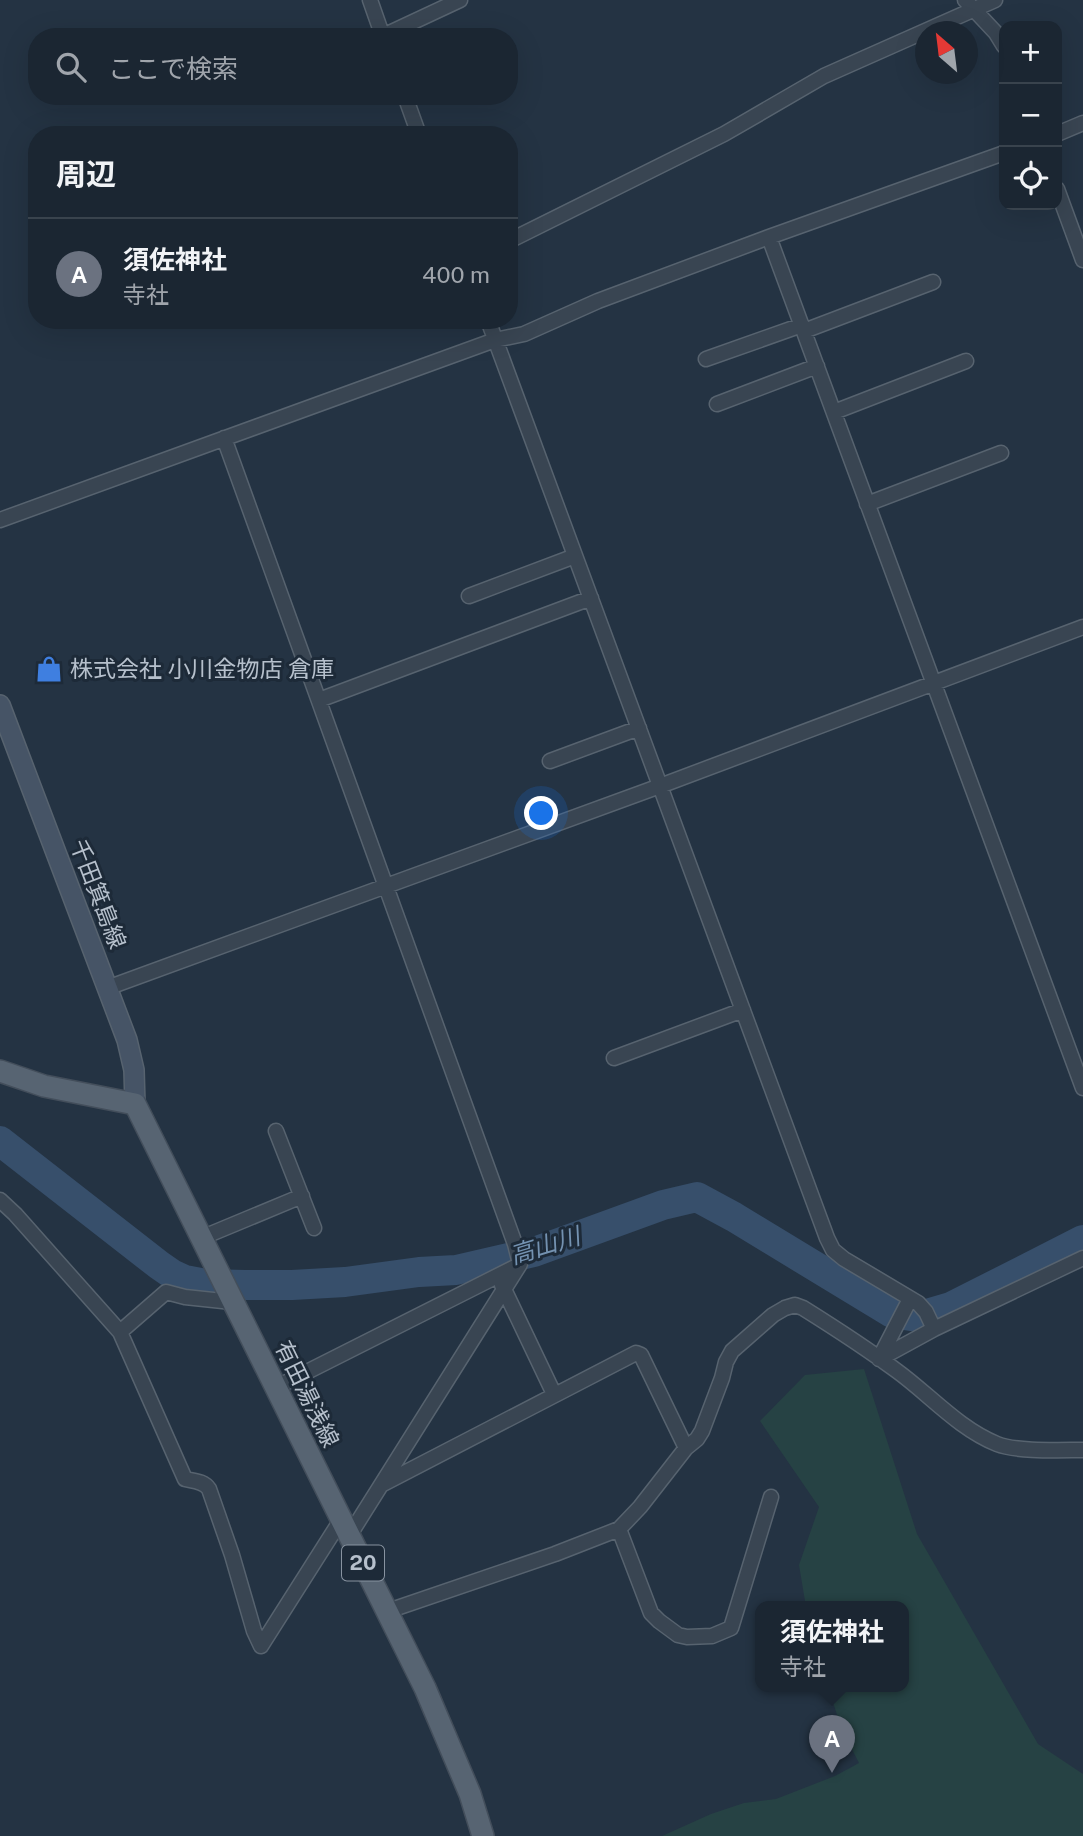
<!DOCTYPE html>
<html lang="ja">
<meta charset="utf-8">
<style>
body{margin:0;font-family:"Public Sans","Noto Sans JP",sans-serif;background:#242e3a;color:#f1f3f6}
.controls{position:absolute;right:21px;top:21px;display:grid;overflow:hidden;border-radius:14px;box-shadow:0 7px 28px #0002}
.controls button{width:63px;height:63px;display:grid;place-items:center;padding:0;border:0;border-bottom:2px solid #39434d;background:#1b2632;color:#f1f3f6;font:35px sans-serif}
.compass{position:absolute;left:915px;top:21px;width:63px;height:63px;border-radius:50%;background:#1b2632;box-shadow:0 7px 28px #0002;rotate:332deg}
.you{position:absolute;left:542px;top:814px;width:24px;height:24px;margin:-18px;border:5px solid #fff;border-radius:50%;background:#1a73e8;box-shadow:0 0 0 10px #1a73e833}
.badge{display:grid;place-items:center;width:46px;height:46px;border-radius:50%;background:#89bdfe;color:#fff;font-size:23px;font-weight:700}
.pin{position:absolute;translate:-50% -58px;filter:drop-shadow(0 2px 4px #0008)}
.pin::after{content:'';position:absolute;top:37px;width:24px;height:21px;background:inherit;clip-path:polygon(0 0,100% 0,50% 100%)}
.popup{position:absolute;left:755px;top:1601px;width:154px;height:91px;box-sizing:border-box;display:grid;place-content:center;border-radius:14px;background:#1b2632;filter:drop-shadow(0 2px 5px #0005);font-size:23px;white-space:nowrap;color:#a0a5ac}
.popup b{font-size:26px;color:#f1f3f6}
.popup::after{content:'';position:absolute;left:50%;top:100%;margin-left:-14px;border:14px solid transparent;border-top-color:#1b2632}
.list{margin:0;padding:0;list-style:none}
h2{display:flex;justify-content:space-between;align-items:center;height:91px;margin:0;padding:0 28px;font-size:30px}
h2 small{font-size:23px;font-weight:400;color:#a0a5ac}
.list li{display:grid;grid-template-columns:46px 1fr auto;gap:21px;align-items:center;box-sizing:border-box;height:112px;padding:0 28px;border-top:2px solid #39434d}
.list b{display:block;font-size:26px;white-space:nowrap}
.list p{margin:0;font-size:23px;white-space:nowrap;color:#a0a5ac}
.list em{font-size:23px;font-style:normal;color:#a0a5ac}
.icon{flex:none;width:38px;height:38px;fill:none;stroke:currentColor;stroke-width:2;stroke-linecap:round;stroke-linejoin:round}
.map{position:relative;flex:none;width:1083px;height:1836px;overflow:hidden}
.search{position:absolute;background:#1b2632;box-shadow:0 7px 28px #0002;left:28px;top:28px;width:490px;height:77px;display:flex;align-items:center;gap:18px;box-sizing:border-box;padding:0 24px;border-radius:28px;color:#a0a5ac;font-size:26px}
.panel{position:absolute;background:#1b2632;box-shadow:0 7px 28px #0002;left:28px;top:126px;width:490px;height:203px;border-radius:28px}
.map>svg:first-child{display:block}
</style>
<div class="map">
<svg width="1083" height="1836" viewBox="0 0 1083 1836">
<rect width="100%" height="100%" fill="#243343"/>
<!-- green -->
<path fill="#264244" d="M864 1369 917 1534 1038 1744 1083 1774V1836H662L711 1814 744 1803 776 1799 835 1776 859 1763 842 1730 828 1687H904V1607H806L799 1565 819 1507 760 1421 805 1375Z"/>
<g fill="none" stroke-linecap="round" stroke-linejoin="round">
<!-- river -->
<path stroke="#374f6b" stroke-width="30" d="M0 1141 159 1265 172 1274 185 1280 206 1284 245 1285H292L345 1282 419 1272 456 1270 534 1252 663 1205 697 1197 734 1217 892 1313 917 1317 951 1307 1083 1240"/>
<!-- street casing -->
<g stroke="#57636f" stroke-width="17">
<path id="street" d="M370 0 383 37
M965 0 996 33 1004 46
M383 36 460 0
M405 96 419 135
M1057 134 1083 123
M1057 189 1083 260
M769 237 1083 1088
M509 241 724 134 824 76 995 0
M488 320 827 1238 833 1250 844 1259 918 1303 926 1312 934 1329
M804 331 933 282
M706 359 802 325
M717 404 817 366
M834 412 966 361
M224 438 515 1244 520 1264 349 1536
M867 504 1001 453
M0 520 495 340 524 334 598 301 769 237 1004 153
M469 596 575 556
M319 700 591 598
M550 761 639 728
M107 988 660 786 1083 627
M614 1058 743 1010
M276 1131 314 1228
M0 1200 15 1214 120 1332 185 1479C194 1481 204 1481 209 1489L232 1555 254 1631 261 1646
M201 1238 302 1196
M502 1285 554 1394
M910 1299 879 1359 934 1329 1083 1258
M120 1332 166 1292 185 1297 232 1302
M275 1388 519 1265
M383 1484 636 1353 641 1355 686 1448
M619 1529 651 1613 659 1621 678 1635 687 1637 712 1636 731 1628 771 1497
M388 1611 555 1554 619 1529 640 1507 686 1448 697 1439 702 1431 722 1378 726 1362 732 1351 773 1315 785 1308 795 1305 803 1308C835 1328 866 1348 897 1371 930 1395 958 1428 997 1444 1017 1452 1061 1450 1083 1450
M261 1646 341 1520"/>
</g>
<!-- secondary casing -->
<g stroke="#57636f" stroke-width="22">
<path id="secondary" d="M0 705 127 1040 134 1070 135 1104"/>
</g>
<!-- primary casing -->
<g stroke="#434e5b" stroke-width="24">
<path id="primary" d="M0 1071 44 1086 135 1104 425 1688 470 1794 483 1836"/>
</g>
<!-- street -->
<use href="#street" stroke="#394552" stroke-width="14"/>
<!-- secondary -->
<use href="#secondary" stroke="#465466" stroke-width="19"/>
<!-- primary -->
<use href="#primary" stroke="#576472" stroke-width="21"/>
</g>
<!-- icons -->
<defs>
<g id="shop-bare" transform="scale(2.1)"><path d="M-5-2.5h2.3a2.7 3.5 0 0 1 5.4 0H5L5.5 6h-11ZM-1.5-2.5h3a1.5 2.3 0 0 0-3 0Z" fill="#3f7fe0" stroke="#1d2a38" stroke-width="2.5" paint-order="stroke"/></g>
</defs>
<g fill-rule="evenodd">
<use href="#shop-bare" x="49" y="669"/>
</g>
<g text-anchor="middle" stroke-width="6" stroke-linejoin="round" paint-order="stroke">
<!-- shield labels -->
<rect fill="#1d2a38" stroke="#8893a0" stroke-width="2" x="342" y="1545.5" width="42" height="35" rx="5"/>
<g font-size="21" font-weight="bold" fill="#b6c0cc">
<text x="363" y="1570">20</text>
</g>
<!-- poi labels -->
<g font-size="23" fill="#b6c0cc" stroke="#1d2a38" text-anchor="start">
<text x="70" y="677">株式会社 小川金物店 倉庫</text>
</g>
<!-- street labels -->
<g font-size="23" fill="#b6c0cc" stroke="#1d2a38">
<text transform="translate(98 894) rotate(69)" y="8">千田箕島線</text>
<text transform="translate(307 1394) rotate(64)" y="8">有田湯浅線</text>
</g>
<!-- water labels -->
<g font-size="24" font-style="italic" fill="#7492b1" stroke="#1d2a38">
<text transform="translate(545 1246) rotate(-17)" y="8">高山川</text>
</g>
</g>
</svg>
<div class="controls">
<button>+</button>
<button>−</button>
<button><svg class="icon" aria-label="locate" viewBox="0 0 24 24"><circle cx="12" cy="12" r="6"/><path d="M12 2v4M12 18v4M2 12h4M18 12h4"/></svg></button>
</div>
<svg class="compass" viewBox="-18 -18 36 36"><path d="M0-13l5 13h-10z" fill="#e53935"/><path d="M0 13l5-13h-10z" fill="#a0a5ac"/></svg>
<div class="you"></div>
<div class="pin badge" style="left:832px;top:1773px;background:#6b7280">A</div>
<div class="popup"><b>須佐神社</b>寺社</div>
<div class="search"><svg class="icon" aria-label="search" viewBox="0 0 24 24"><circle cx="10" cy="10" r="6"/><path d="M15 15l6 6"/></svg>ここで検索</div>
<section class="panel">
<h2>周辺<small></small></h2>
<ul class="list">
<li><span class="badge" style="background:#6b7280">A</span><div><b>須佐神社</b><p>寺社</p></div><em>400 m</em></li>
</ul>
</section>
</div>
